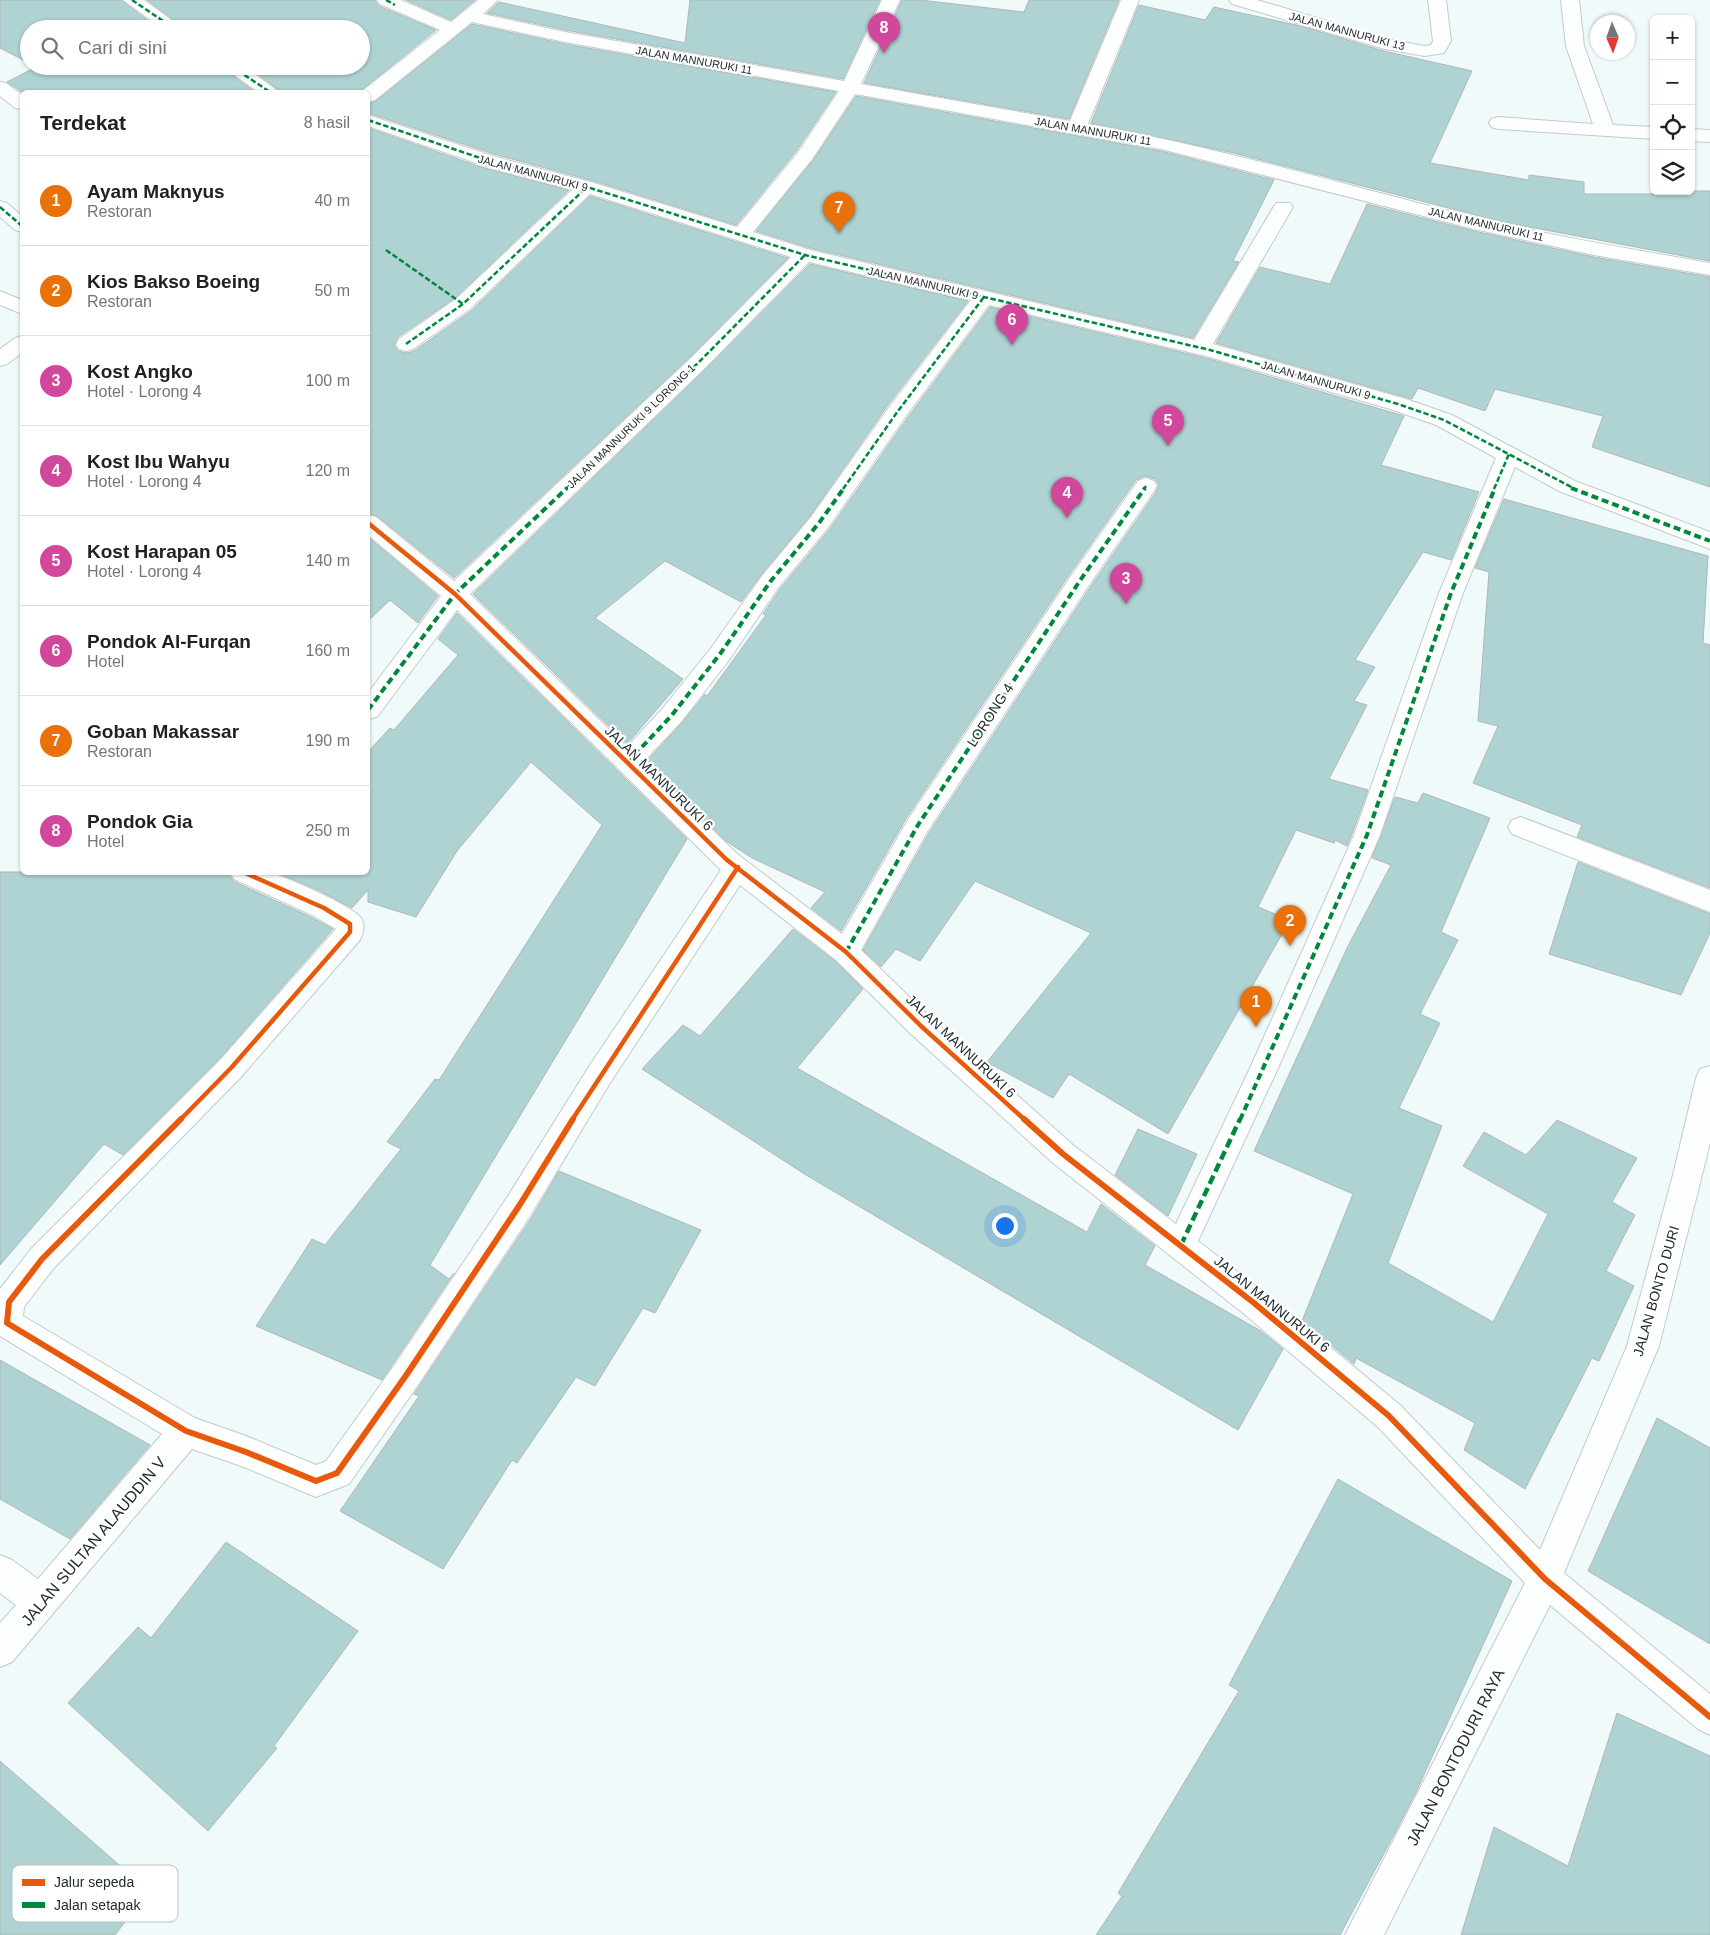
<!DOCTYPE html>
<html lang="id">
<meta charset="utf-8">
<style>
body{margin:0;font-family:Arial,sans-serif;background:#f6f6f6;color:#202124}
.controls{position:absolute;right:15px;top:15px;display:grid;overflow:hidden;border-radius:8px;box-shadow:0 1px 4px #0004}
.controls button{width:45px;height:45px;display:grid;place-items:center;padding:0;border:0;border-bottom:1px solid #e0e0e0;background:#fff;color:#202124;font:25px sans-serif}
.compass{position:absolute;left:1590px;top:15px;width:45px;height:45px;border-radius:50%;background:#fff;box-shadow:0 1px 4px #0004;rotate:178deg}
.you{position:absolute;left:1004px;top:1225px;width:18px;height:18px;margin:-12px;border:4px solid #fff;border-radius:50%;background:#1a73e8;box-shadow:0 0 0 8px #1a73e833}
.badge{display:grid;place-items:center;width:32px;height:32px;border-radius:50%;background:#6a7575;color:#fff;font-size:16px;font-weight:700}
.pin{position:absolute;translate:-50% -41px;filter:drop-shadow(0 1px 2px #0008)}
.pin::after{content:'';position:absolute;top:26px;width:18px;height:15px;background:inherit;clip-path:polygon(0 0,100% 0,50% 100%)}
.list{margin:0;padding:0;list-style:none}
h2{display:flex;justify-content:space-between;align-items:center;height:65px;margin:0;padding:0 20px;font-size:21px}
h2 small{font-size:16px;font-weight:400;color:#757577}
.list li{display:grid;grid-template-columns:32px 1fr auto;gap:15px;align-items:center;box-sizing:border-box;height:90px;padding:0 20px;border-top:1px solid #e0e0e0}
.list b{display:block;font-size:19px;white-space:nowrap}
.list p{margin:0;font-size:16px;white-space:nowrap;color:#757577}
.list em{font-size:16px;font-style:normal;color:#757577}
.icon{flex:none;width:28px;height:28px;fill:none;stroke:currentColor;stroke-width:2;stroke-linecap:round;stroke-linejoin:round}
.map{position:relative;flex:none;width:1710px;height:1935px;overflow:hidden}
.search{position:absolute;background:#fff;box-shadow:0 1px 4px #0004;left:20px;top:20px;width:350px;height:55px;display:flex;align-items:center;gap:12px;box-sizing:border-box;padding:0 18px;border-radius:28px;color:#757577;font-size:19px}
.panel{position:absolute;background:#fff;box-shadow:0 1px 4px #0004;left:20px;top:90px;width:350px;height:785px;border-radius:8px}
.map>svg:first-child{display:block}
</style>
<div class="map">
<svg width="1710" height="1935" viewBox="0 0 1710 1935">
<rect width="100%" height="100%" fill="#f0fafa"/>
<!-- building -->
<path fill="#afd2d2" stroke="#afb8b8" d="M0 0H121L159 29H29V63L0 48Z
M147 0H375L379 6 436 30 359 92H281L247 66H361V29H186Z
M406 0H475L451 20Z
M690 0H880L843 79 565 30 487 13 499 2 685 43Z
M902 0H920L1024 12 1029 0H1119L1069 119 864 83Z
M1139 5 1205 20 1214 7 1301 26 1384 51 1472 71 1430 163 1529 180V175L1584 182V194H1669L1670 191H1710V261L1503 222 1234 153 1091 123Z
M472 24 565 44 836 92 797 150 736 225 594 181 497 155 368 113V104L376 101Z
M34 66H220L255 92H22L7 82 36 67Z
M856 96 1161 151 1274 180 1233 261 1239 262 1193 338 810 248 756 231 814 159Z
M368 128 481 167 569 190 455 298 398 337 394 345 398 351 407 353 414 351 471 311 590 196 788 258 691 356 454 578 377 516 368 513Z
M1367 204 1474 231 1594 257 1710 277V487L1592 447 1603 416 1495 389 1485 411 1418 388 1412 399 1216 343 1260 267 1330 284Z
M810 264 968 301 888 405 810 516 761 575 741 602 665 561 595 618 683 679 627 744 473 594 707 368Z
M990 307 1206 358 1404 416 1381 465 1479 492 1451 560 1423 552 1355 660 1375 667 1354 701 1367 705 1329 779 1368 790 1352 834 1347 846 1335 840 1334 843 1296 830 1258 907 1290 920 1168 1134 1069 1074 1053 1098 987 1062 1091 933 975 881 920 961 896 949 881 967 863 950 929 833 1089 589 1156 492 1159 485 1155 479 1145 476 1136 480 1069 575 907 817 841 931 811 908 825 892 752 858 726 841 646 762 682 723 705 694 707 696 766 615 763 614 780 589 829 530 908 417Z
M1504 499 1708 556 1703 643 1710 645V888L1577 837 1582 825 1473 783 1498 726 1478 721 1489 572 1475 568Z
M368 537 438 596 418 623 390 600 368 621Z
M457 613 687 839 430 1265 449 1279 454 1273 382 1380 256 1326 312 1239 325 1245 401 1149 387 1142 435 1079 439 1080 602 825 531 762 457 851 416 917 368 902V890L352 908 320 891 276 872H368V752L390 728 394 730 458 655 438 639Z
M1423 793 1490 818 1441 932 1458 940 1420 1014 1440 1023 1399 1108 1442 1126 1388 1263 1493 1322 1548 1214 1463 1166 1484 1132 1526 1155 1557 1120 1637 1158 1612 1202 1635 1215 1606 1271 1634 1286 1599 1361 1592 1358 1525 1489 1464 1450 1475 1423 1356 1358 1354 1364 1302 1321 1353 1194 1254 1151 1347 948 1391 865 1372 858 1395 797 1418 803Z
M1578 862 1710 914V933L1681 995 1549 954Z
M0 872H228L233 881 313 918 333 929 220 1058 123 1155 104 1144 0 1265Z
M793 929 835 961 863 989 797 1068 1087 1232 1101 1204 1155 1246 1145 1265 1261 1331 1283 1349 1238 1430 806 1175 642 1069 683 1025 700 1036Z
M1138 1129 1197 1154 1168 1216 1115 1175Z
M559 1171 701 1230 655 1313 643 1308 595 1386 576 1377 517 1463 512 1460 443 1569 340 1511 419 1396 414 1394 532 1217Z
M0 1360 150 1445 70 1539 0 1499Z
M1657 1418 1710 1448V1644L1588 1571Z
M1338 1479 1512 1581 1417 1790 1396 1831 1340 1935H1096L1122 1896 1118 1893 1239 1691 1229 1685Z
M226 1542 358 1631 274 1746 277 1748 208 1831 68 1703 138 1627 151 1638Z
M1617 1713 1710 1756V1935H1461L1494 1827 1568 1866Z
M0 1761 149 1891 115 1935H0Z"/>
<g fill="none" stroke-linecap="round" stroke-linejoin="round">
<!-- minor casing -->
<g stroke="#c1cbcb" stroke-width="2">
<path id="minor" d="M123 0H144L184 29H163Z
M377 0H401L451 22 478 0H498L483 14 565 32 844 81 882 0H900L861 84 1070 121 1121 0H1139L1088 124C1218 147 1345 185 1473 217 1551 236 1631 249 1710 263V275L1594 255 1474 229 1161 149 855 94 813 158 753 232 810 250 1194 340 1276 203H1290L1293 207 1213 344 1406 399 1452 415 1575 481 1710 532V549L1559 491 1515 467 1463 593 1380 835 1279 1066 1198 1241 1265 1293 1400 1405 1540 1550 1627 1346 1674 1171 1696 1078 1700 1069 1710 1066V1143L1659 1346 1564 1573 1710 1694V1735L1698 1729 1550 1605 1384 1935H1345L1525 1583 1378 1427 1243 1313 1053 1163 911 1034 836 960 740 885 610 1083 530 1216 418 1385 349 1484 316 1497 244 1467 192 1449 12 1662 0 1667V1623L16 1605 0 1593V1555L12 1560 38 1579 162 1434 0 1336V1289L31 1249 221 1059 336 929 314 916 234 879 230 872C243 872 260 869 272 873 288 878 353 906 361 918 366 926 363 932 360 940L241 1077 53 1269 24 1307 23 1316 195 1418 246 1436 316 1465 326 1461 396 1363 508 1196 590 1065 721 870 457 610 377 717 368 719V693L441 596 368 535V515L376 517 454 581 692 357 791 257 590 194 470 309 413 349 406 351 399 349 396 344 399 339 456 299 573 189 482 165 368 126V115L496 157 594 183 737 227 799 151 839 91 565 42 472 22 375 100 368 102V92H361L440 30 380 4ZM809 262 971 300 890 406 811 517 762 576 711 648 663 708 627 747 470 594 706 367ZM989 305 1206 356 1390 409 1436 425 1496 458 1439 593 1354 835 1251 1066 1176 1224 1073 1145 931 1018 861 950 927 832 1087 588 1154 491 1157 486 1154 481 1146 478 1138 481 1071 576 909 818 842 934 736 853 643 762 681 722 729 660 778 588 827 529 906 416Z
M1229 0H1257L1388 39 1425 46 1431 45 1433 41 1428 0H1446L1451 41 1444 53 1425 56 1385 49 1232 4Z
M1561 0H1579L1584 46 1613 125 1654 127V139L1498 129 1491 127 1489 123 1491 119 1498 117 1593 124 1566 46Z
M222 66H244L279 92H258Z
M0 82 6 83 22 95V109L15 108 0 96Z
M1691 129 1710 130V142L1691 141Z
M0 201 7 203 22 216V232L15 230 0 217Z
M0 291 22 300V314L0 305Z
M22 336V353L7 364 0 366V349L15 338Z
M1521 817 1710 890V912L1512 834 1508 827 1512 820Z"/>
</g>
<!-- minor -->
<use href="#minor" fill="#fdfefe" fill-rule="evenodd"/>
<!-- quiet-far2 -->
<path stroke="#00873e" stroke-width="2.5" stroke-dasharray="5.5 2.5" stroke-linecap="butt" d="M132 0 175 29
M386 0 395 5
M231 66 270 92
M368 120 489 161 587 187 805 255 1210 350 1398 404 1444 420 1575 489
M0 207 22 226
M386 250 463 304
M406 344 463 304 587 187
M566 489 699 362 805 255
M843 489 898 411 984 297
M1144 489 1146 486
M1494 489 1509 454"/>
<!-- quiet-far1 -->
<path stroke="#00873e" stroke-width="4" stroke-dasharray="7 4" stroke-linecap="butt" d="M1571 488 1710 541
M368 710 455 594 567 488
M627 763 672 715 720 654 770 582 819 523 844 488
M846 952 918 825 1079 582 1145 488
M1240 1120 1367 835 1451 593 1495 488"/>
<!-- quiet -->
<path stroke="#00873e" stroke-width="4.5" stroke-dasharray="9 4.5" stroke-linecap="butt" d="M1181 1245 1240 1119"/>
<!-- cycleway-far1 casing -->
<g stroke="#fff" stroke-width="8">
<path id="cycleway-far1" d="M368 523 455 594 727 860 846 952 921 1026 1025 1120
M180 1120 231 1068 350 932V924L324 908 243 872
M572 1120 738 867"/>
</g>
<!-- cycleway casing -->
<g stroke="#fff" stroke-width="9">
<path id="cycleway" d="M181 1119 42 1259 9 1302 7 1323 186 1431 246 1452 316 1481 337 1473 407 1374 519 1206 573 1119
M1024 1119 1063 1154 1254 1303 1389 1416 1545 1579 1710 1717"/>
</g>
<!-- cycleway-far1 -->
<use href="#cycleway-far1" stroke="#e8590c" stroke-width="4.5"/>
<!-- cycleway -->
<use href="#cycleway" stroke="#e8590c" stroke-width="6"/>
</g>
<g text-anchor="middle" stroke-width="4.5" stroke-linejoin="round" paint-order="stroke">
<!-- far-street labels -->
<g font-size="11" fill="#222d2d" stroke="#fff">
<text transform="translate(1347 31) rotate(15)" y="4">JALAN MANNURUKI 13</text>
<text transform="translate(694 60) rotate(10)" y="4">JALAN MANNURUKI 11</text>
<text transform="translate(1093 131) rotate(10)" y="4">JALAN MANNURUKI 11</text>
<text transform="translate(533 173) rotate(15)" y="4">JALAN MANNURUKI 9</text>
<text transform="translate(1486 224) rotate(13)" y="4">JALAN MANNURUKI 11</text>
<text transform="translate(923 283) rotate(13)" y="4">JALAN MANNURUKI 9</text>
<text transform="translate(1316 380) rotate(16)" y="4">JALAN MANNURUKI 9</text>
<text transform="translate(631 426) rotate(-44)" y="4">JALAN MANNURUKI 9 LORONG 1</text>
</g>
<!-- street labels -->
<g font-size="14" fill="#222d2d" stroke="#fff">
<text transform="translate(990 715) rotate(-57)" y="5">LORONG 4</text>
<text transform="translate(659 778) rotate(44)" y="5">JALAN MANNURUKI 6</text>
<text transform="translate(961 1046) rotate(43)" y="5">JALAN MANNURUKI 6</text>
<text transform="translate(1656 1291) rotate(-74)" y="5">JALAN BONTO DURI</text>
<text transform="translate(1272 1304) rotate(39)" y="5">JALAN MANNURUKI 6</text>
</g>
<!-- near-street labels -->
<g font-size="16" fill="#222d2d" stroke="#fff">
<text transform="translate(93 1541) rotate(-50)" y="6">JALAN SULTAN ALAUDDIN V</text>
<text transform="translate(1455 1757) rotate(-63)" y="6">JALAN BONTODURI RAYA</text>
</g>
</g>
<!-- legend -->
<rect x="12" y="1865" width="166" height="57" rx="8" fill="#fff" stroke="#bdc0c0" stroke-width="1"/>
<rect x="22" y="1879" width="23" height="7" fill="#e8590c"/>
<rect x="22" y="1902" width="23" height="6" fill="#00873e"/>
<g font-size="14" fill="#222d2d">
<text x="54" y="1887">Jalur sepeda</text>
<text x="54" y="1910">Jalan setapak</text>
</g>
</svg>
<div class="controls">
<button>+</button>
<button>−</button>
<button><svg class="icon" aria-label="locate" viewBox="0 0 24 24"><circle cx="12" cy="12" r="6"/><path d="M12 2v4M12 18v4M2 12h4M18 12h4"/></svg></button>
<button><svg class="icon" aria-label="layers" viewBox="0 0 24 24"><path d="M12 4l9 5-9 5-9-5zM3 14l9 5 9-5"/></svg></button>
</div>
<svg class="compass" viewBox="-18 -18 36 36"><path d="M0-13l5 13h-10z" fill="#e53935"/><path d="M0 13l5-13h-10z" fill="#757577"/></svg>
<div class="you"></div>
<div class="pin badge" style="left:1256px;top:1027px;background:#e8710a">1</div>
<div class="pin badge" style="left:1290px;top:946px;background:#e8710a">2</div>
<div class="pin badge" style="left:1126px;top:604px;background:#d1479c">3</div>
<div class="pin badge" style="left:1067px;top:518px;background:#d1479c">4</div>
<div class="pin badge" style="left:1168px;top:446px;background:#d1479c">5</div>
<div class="pin badge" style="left:1012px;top:345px;background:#d1479c">6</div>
<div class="pin badge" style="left:839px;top:233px;background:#e8710a">7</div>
<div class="pin badge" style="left:884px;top:53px;background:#d1479c">8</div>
<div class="search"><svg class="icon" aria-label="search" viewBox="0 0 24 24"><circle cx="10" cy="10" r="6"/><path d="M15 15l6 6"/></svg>Cari di sini</div>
<section class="panel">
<h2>Terdekat<small>8 hasil</small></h2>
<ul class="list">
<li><span class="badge" style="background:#e8710a">1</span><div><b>Ayam Maknyus</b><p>Restoran</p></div><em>40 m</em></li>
<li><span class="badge" style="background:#e8710a">2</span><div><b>Kios Bakso Boeing</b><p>Restoran</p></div><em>50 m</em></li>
<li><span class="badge" style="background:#d1479c">3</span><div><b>Kost Angko</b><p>Hotel · Lorong 4</p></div><em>100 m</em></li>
<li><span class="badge" style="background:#d1479c">4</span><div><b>Kost Ibu Wahyu</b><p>Hotel · Lorong 4</p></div><em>120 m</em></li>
<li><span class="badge" style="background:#d1479c">5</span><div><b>Kost Harapan 05</b><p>Hotel · Lorong 4</p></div><em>140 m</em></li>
<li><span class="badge" style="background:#d1479c">6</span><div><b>Pondok Al-Furqan</b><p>Hotel</p></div><em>160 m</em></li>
<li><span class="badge" style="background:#e8710a">7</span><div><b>Goban Makassar</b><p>Restoran</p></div><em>190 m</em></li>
<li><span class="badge" style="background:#d1479c">8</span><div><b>Pondok Gia</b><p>Hotel</p></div><em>250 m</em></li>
</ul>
</section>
</div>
